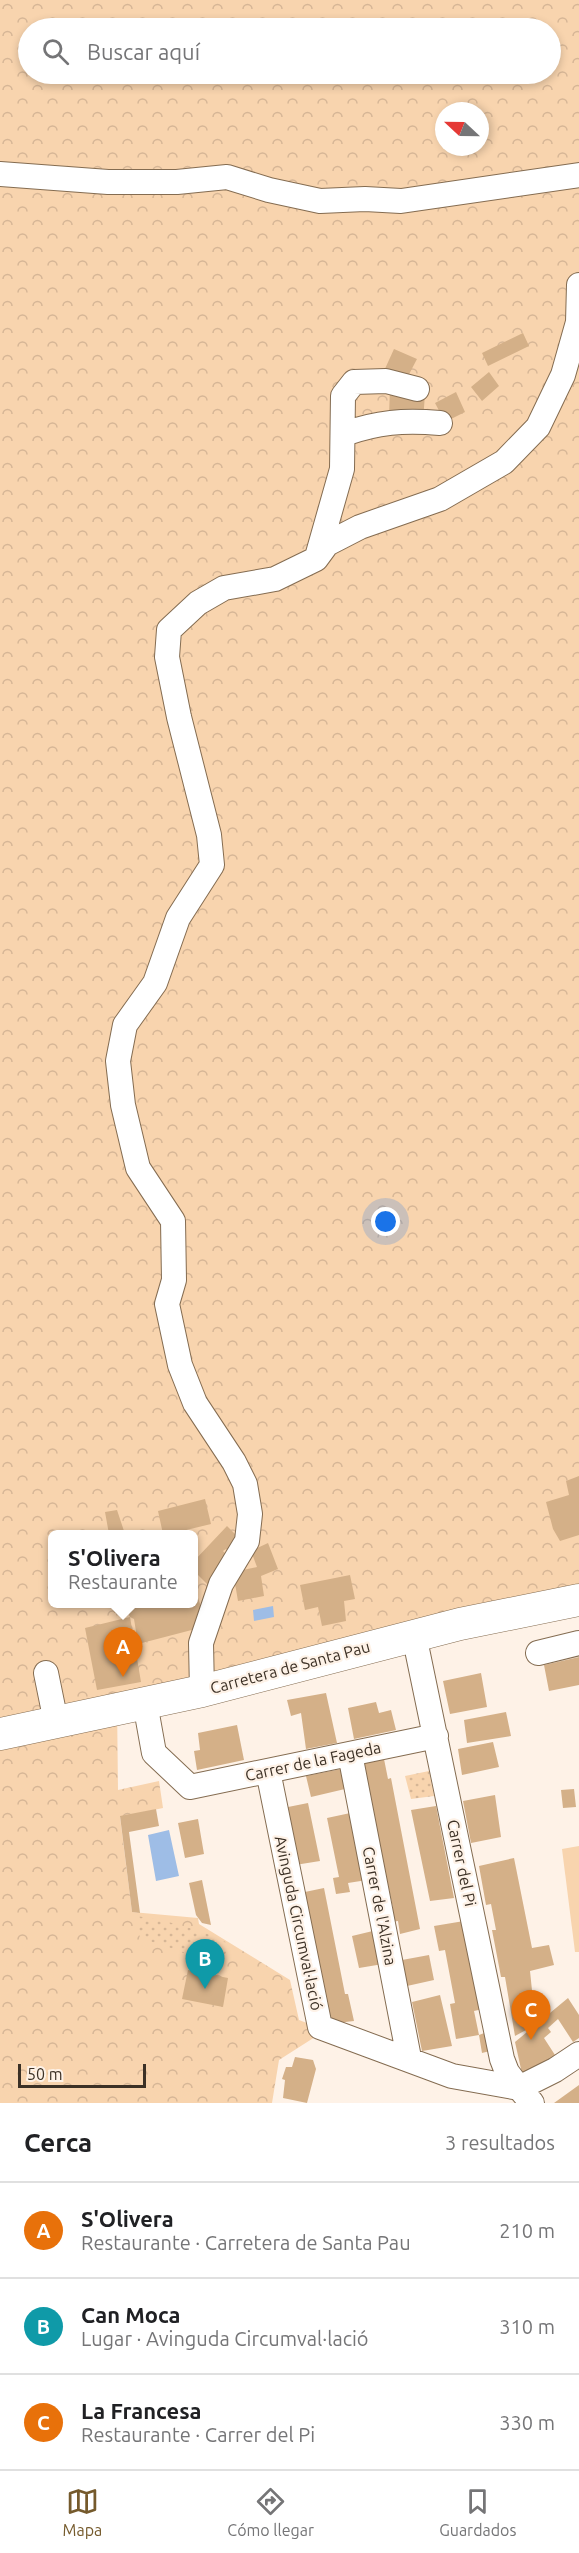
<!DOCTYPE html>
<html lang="es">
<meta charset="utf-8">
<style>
body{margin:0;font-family:Ubuntu,sans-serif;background:#f6f6f6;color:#202124}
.compass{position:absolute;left:435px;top:102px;width:54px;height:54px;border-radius:50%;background:#fff;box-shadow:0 3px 9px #0003;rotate:292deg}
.scale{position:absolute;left:18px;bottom:15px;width:128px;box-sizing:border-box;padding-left:6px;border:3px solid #3c3126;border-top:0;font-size:16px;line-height:21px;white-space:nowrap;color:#3c3126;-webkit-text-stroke:4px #fef2e7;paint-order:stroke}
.you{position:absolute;left:386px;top:1222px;width:21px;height:21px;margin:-15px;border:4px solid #fff;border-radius:50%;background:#1a73e8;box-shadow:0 0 0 9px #1a73e833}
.badge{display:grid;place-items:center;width:39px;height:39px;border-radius:50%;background:#755a2c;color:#fff;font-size:20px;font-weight:700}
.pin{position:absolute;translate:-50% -50px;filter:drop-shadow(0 2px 3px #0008)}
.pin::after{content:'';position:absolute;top:32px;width:21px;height:18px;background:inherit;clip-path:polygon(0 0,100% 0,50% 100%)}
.popup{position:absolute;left:48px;top:1530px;width:150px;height:78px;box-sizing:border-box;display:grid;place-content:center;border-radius:9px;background:#fff;filter:drop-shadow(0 2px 4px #0005);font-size:20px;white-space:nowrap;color:#757577}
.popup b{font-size:22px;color:#202124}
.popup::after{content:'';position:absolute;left:50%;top:100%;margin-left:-12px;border:12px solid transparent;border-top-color:#fff}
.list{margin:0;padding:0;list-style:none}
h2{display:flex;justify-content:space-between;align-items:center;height:78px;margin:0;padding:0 24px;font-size:26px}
h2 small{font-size:20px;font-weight:400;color:#757577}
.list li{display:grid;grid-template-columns:39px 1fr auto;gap:18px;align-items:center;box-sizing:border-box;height:96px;padding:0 24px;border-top:2px solid #e0e0e0}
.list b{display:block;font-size:22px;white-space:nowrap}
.list p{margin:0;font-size:20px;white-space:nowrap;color:#757577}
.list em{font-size:20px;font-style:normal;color:#757577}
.icon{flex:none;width:33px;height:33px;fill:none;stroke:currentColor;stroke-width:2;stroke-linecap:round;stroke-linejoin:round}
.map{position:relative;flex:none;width:579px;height:2103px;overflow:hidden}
.search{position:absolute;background:#fff;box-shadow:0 3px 9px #0003;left:18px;right:18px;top:18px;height:66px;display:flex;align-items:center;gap:15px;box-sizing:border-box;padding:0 21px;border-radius:33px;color:#757577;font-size:22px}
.sheet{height:366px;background:#fff}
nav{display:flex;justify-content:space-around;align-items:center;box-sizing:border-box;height:84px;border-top:2px solid #e0e0e0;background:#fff;font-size:16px;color:#757577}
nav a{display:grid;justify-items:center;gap:3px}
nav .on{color:#755a2c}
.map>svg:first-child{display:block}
</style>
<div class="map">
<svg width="579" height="2103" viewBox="0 0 579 2103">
<defs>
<pattern id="park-crowns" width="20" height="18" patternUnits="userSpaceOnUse" patternTransform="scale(1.5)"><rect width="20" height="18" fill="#f8d4ae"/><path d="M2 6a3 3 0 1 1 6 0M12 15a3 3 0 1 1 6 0" fill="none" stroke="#d6b696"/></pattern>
<pattern id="garden-dots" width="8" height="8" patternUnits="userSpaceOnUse" patternTransform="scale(1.5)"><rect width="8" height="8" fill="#f8d4ae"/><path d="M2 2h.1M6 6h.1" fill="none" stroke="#d6b696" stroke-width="1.8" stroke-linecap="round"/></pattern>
</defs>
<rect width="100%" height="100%" fill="#fef2e7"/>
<!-- grass -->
<path fill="#f8d4ae" d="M579 1846V1952H575L562 1849Z"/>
<!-- park -->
<path fill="url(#park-crowns)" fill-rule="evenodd" d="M0 0H579V1600L117 1700 118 1790 159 1781 163 1808 120 1817 132 1912 198 1918 199 1924 290 1980 299 2020 312 2025 315 2037 279 2060 272 2103H0ZM28 28H550V74H28ZM444 111H480V147H444ZM52 1534H194V1604H52Z"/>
<!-- garden -->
<path fill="url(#garden-dots)" d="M429 1771 434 1796 411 1799 405 1776Z
M136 1916C167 1920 202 1930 230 1944L220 1964 140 1938Z"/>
<!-- water -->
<path fill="#9ebde6" d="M273 1606 274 1617 254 1621 253 1610Z
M169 1830 179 1876 156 1881 148 1835Z"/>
<!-- building -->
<path fill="#d4b088" d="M523 333 529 346 488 366 482 353Z
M394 349 417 359 406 380 384 371Z
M489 372 499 386 482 401 471 387Z
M390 388 425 394 423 421 389 416Z
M456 392 465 412 445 422 435 403Z
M579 1476V1535L560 1541 553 1529 546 1502 569 1495 566 1481Z
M205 1499 211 1524 178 1532V1534H163L158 1511Z
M117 1510 125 1534H109L105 1512Z
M227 1526 245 1544 233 1556 226 1549 223 1551 232 1561 210 1587 194 1571V1561Z
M268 1543 278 1569 261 1576 264 1596 238 1601 233 1572 257 1567 251 1551Z
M350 1575 355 1599 344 1601 346 1621 322 1626 318 1607 305 1610 300 1585Z
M194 1585 207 1626 138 1644 134 1619 130 1617 141 1682 97 1690 85 1628 130 1617 127 1611 114 1613 112 1604H194Z
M579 1657V1685L549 1691 544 1665Z
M481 1673 487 1707 450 1714 443 1681Z
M326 1693 337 1743 306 1749 301 1713 291 1716 287 1700Z
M376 1702 379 1713 391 1710 396 1730 354 1739 348 1708Z
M506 1712 511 1736 467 1743 464 1720Z
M237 1725 244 1760 197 1770 194 1751 200 1750 198 1733Z
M493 1742 499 1767 462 1775 458 1749Z
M383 1754 388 1779 391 1778 420 1929 400 1934 398 1921 391 1922 389 1910 393 1908 361 1759Z
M341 1769 345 1789 311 1797 306 1776Z
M574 1789 576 1807 563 1808 561 1790Z
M495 1795 501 1837 471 1843 463 1801Z
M308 1803 320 1861 295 1865 283 1808Z
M436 1806 454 1898 430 1901 411 1810Z
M156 1809 159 1826 129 1832 140 1913 132 1912 120 1816Z
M355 1812 367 1880 348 1883 350 1892 336 1894 333 1878 339 1877 327 1818Z
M198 1819 204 1854 185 1858 178 1823Z
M514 1858 532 1948 549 1945 554 1965 530 1971 533 2000 529 2002 533 2018 525 2021 526 2030 515 2036 505 1977H501L497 1956 492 1930H496L491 1904 486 1905 479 1866Z
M202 1880 211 1925 202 1923 196 1915 189 1883Z
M324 1888 345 1994H348L354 2021 337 2023 326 2020 300 1893Z
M464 1921 483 2009 474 2011 479 2035 456 2039 450 2004 455 2003 445 1950 439 1951 434 1926Z
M377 1930 383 1964 359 1968 352 1936Z
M429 1955 434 1980 407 1986 402 1960Z
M188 1970 228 1978 223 2007 182 1999Z
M440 1995 452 2046 422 2051 412 2002Z
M568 1998 579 2015V2038L573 2042 558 2019 548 2028 551 2032 544 2038 555 2055 523 2078 515 2042Z
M487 2032 490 2051 482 2053 479 2035Z
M295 2057 313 2060 316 2069 307 2103 283 2098 285 2080 282 2079 286 2067H292Z
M579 2085V2103H554Z"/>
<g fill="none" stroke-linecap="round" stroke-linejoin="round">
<!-- minor casing -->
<g stroke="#846c51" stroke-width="26">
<path id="minor" d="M0 174 108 182H177L227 177 269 190 320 201 365 199 401 201 579 175
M344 434C378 422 403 420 440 423
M317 557 342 469 343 396 354 382 386 381 417 389
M414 1635 502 2059 507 2072 519 2088 555 2070 579 2054
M538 1653 579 1643
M46 1673 56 1722
M202 1691 201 1643 221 1584 247 1541 250 1514 245 1484 234 1462 195 1403 180 1365 167 1304 174 1280 173 1221 138 1168 123 1105 118 1061 125 1025 155 983 178 918 212 865 209 835 179 717 167 657 169 630 198 603 224 588 275 579 316 559 327 544 360 527 440 499 504 462 538 427 563 375 578 322 579 285
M145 1703 154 1753 190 1787 436 1736
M350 1754 409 2058
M268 1771 320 2027 452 2076 519 2088 532 2103"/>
</g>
<!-- major casing -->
<g stroke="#846c51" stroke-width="33">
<path id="major" d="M0 1734 202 1691 460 1624 579 1600"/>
</g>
<!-- minor -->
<use href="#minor" stroke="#fff" stroke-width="24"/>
<!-- major -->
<use href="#major" stroke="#fff" stroke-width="32"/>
</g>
<g text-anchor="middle" stroke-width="4.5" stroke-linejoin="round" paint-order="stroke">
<!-- street labels -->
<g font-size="16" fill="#3c3126" stroke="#fef2e7">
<text transform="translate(290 1667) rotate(-15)" y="6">Carretera de Santa Pau</text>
<text transform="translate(313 1761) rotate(-12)" y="6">Carrer de la Fageda</text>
<text transform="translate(462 1863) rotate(78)" y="6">Carrer del Pi</text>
<text transform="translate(380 1906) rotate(79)" y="6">Carrer de l'Alzina</text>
<text transform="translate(299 1923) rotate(78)" y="6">Avinguda Circumval·lació</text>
</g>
</g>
</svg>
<svg class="compass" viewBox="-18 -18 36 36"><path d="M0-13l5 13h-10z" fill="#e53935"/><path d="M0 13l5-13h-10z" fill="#757577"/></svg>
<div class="scale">50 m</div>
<div class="you"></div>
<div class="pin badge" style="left:123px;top:1677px;background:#e8710a">A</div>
<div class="popup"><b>S'Olivera</b>Restaurante</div>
<div class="pin badge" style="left:205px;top:1989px;background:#0f9aa8">B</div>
<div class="pin badge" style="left:531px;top:2040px;background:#e8710a">C</div>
<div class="search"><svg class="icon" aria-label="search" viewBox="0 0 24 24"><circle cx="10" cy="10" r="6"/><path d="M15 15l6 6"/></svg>Buscar aquí</div>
</div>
<section class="sheet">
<h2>Cerca<small>3 resultados</small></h2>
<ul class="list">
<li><span class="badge" style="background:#e8710a">A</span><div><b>S'Olivera</b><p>Restaurante · Carretera de Santa Pau</p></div><em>210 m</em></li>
<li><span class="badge" style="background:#0f9aa8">B</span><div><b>Can Moca</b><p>Lugar · Avinguda Circumval·lació</p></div><em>310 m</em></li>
<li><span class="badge" style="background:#e8710a">C</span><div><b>La Francesa</b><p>Restaurante · Carrer del Pi</p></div><em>330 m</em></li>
</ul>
</section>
<nav>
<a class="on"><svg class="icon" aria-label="map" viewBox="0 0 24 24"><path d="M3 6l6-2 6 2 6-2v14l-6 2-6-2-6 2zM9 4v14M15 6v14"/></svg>Mapa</a>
<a><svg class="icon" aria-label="directions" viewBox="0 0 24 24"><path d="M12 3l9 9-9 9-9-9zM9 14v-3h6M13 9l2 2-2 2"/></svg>Cómo llegar</a>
<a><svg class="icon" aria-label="saved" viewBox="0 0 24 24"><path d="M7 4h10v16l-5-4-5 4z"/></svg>Guardados</a>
</nav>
